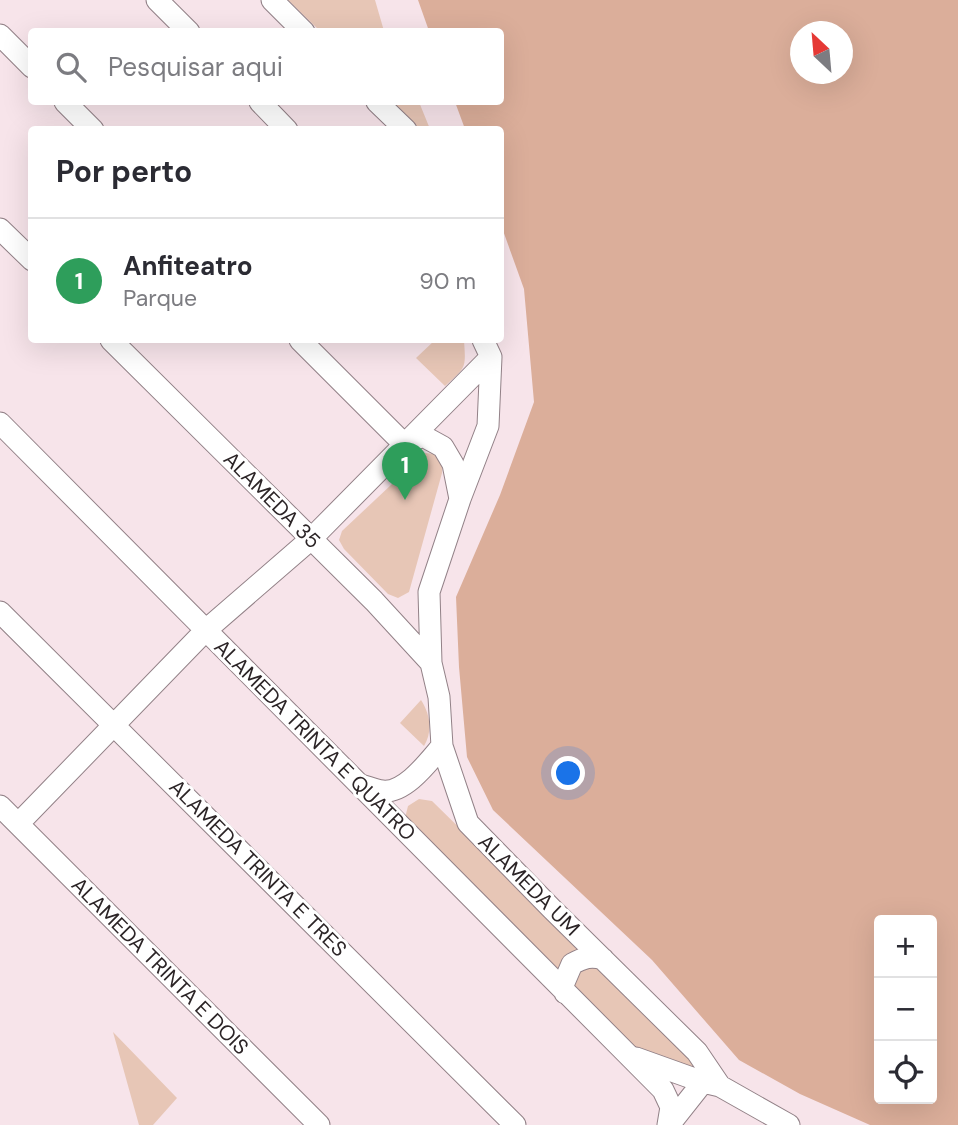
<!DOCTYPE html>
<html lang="pt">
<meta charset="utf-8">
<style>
body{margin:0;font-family:"DM Sans",sans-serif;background:#f2f2f3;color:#2b2b33}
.controls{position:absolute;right:21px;bottom:21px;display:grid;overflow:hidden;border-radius:7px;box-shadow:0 7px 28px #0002}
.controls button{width:63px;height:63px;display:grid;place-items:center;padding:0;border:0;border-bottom:2px solid #e1e1e2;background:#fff;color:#2b2b33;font:35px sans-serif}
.compass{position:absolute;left:790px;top:21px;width:63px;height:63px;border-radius:50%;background:#fff;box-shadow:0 7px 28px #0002;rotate:334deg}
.you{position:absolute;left:569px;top:774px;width:24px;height:24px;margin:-18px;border:5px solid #fff;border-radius:50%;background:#1a73e8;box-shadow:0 0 0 10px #1a73e833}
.badge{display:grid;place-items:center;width:46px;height:46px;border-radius:50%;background:#2563eb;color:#fff;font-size:23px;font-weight:700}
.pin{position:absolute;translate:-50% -58px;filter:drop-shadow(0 2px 4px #0008)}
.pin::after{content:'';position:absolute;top:37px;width:24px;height:21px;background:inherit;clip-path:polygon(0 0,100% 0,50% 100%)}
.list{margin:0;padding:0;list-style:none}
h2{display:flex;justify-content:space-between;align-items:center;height:91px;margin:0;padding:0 28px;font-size:30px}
h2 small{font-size:23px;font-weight:400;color:#7c7c81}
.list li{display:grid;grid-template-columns:46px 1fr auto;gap:21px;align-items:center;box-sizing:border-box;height:126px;padding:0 28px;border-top:2px solid #e1e1e2}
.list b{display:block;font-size:26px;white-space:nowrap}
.list p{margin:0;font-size:23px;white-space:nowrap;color:#7c7c81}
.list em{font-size:23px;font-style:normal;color:#7c7c81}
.icon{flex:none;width:38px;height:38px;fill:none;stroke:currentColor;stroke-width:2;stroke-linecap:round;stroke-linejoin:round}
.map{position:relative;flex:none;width:958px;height:1125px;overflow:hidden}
.search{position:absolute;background:#fff;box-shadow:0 7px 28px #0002;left:28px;top:28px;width:476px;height:77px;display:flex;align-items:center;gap:18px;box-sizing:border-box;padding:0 24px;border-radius:7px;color:#7c7c81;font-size:26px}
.panel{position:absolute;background:#fff;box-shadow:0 7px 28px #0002;left:28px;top:126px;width:476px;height:217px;border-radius:7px}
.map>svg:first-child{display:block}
</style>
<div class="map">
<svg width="958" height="1125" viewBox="0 0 958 1125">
<rect width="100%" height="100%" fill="#f7e4ea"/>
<!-- green -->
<path fill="#e7c6b6" d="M288 0H375L384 31H320Z
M391 102H419L430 129H420Z
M435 340H464C466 369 466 367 445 386L416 358Z
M425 453 436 454 443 461 442 473 409 592 398 598 388 594 344 549 339 540 342 531Z
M421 700C430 714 433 731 424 746L400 723Z
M419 799 432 801 583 949 558 975 405 818 408 806Z
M592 967 603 968 692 1056 695 1069 638 1055 574 987 575 978 581 969Z
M113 1032 177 1098 153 1125H139Z"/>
<!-- forest -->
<path fill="#dbae9a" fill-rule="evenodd" d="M418 0H958V1125H870L800 1094 739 1060 652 960 493 810 467 757 459 667 456 597 500 495 534 402 524 289 501 225 500 130 465 129 455 102H500V32L429 31ZM800 32H842V74H800ZM879 920H932V1099H879Z"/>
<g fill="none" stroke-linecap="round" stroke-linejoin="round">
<!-- street casing -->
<g stroke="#928187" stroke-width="23">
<path id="street" d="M157 0 189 32
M272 0 304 32
M0 35 32 67
M65 102 93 130
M260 102 287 130
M377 102 406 130
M0 229 32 260
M111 340 374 601 431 663
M300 340 404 444 423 436 443 447 453 464 460 499
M483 340 491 357 488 426 460 499 429 592 431 663 439 697 442 746 468 823 552 909 697 1052 720 1086 789 1125
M0 423 663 1090 671 1107 668 1125
M0 612 515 1125
M361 785C368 787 375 790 382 791 405 794 429 761 442 746
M0 806 319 1125
M18 824 206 630 311 539 491 357
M565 993 563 985 572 964C583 958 591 955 603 959
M636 1058 703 1082 720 1086
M669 1125 703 1082"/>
</g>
<!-- street -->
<use href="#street" stroke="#fff" stroke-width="21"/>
</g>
<g text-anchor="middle" stroke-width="6" stroke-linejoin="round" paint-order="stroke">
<!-- street labels -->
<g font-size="21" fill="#2c2527" stroke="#fff">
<text transform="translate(272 500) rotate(45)" y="7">ALAMEDA 35</text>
<text transform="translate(315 740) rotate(45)" y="7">ALAMEDA TRINTA E QUATRO</text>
<text transform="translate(258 868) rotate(45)" y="7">ALAMEDA TRINTA E TRES</text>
<text transform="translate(529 885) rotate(45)" y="7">ALAMEDA UM</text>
<text transform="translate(160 966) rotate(45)" y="7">ALAMEDA TRINTA E DOIS</text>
</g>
</g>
</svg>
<div class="controls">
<button>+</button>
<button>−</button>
<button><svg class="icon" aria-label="locate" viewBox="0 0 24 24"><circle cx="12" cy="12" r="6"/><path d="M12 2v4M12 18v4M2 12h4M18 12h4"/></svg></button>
</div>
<svg class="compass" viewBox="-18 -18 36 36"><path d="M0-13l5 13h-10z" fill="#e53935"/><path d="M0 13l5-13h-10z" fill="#7c7c81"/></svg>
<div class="you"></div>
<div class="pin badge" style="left:405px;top:500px;background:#2e9e5b">1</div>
<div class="search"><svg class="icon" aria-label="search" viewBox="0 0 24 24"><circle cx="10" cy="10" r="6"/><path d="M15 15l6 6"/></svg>Pesquisar aqui</div>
<section class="panel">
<h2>Por perto<small></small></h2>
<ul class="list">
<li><span class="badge" style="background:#2e9e5b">1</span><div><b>Anfiteatro</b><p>Parque</p></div><em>90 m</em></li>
</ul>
</section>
</div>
